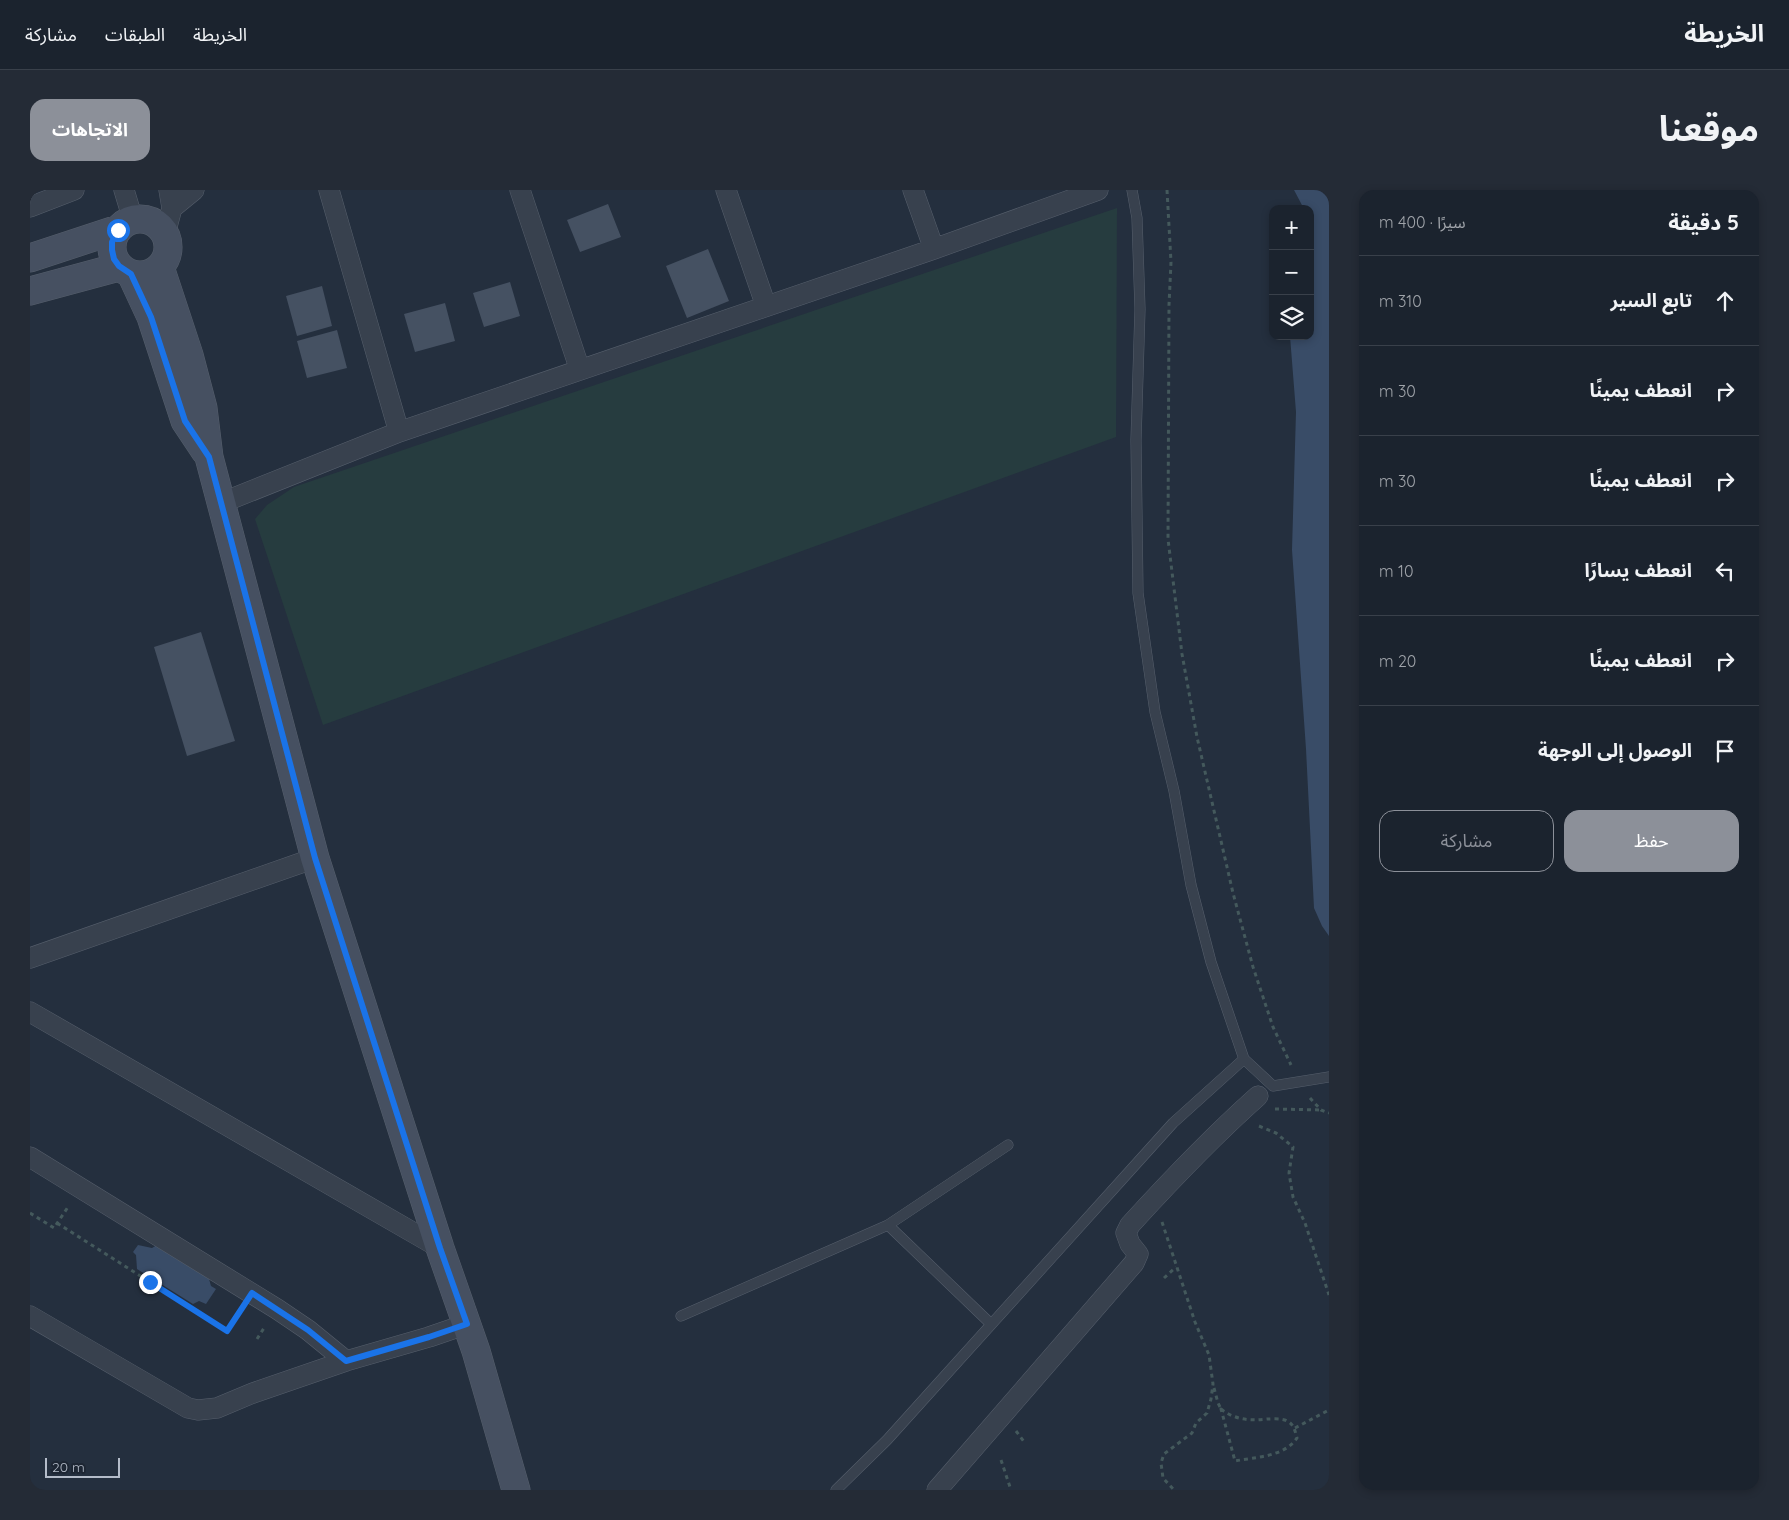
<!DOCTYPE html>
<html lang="ar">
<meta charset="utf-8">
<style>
body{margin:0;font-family:Quicksand,"Noto Sans Arabic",sans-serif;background:#242b36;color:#f1f3f6;direction:rtl}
.controls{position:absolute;right:15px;top:15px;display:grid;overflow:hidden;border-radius:10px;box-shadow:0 2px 8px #0003}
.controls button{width:45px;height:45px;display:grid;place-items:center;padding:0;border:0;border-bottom:1px solid #39404a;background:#1b232e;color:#f1f3f6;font:25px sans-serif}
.scale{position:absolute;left:15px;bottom:12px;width:75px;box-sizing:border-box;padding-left:5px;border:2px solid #b4bcc9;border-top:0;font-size:14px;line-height:18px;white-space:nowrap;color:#b4bcc9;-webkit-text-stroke:4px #1d2633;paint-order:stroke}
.stop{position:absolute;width:15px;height:15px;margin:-11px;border:4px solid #1a73e8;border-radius:50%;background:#fff}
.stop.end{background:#1a73e8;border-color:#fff;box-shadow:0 1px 5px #0008}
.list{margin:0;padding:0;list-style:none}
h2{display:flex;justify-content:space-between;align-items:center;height:65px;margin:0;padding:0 20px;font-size:21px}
h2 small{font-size:16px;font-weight:400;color:#a0a4aa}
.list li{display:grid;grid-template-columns:32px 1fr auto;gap:15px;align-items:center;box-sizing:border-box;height:90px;padding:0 20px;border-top:1px solid #39404a}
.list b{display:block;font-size:19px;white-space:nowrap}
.list em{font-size:16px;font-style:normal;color:#a0a4aa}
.actions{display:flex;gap:10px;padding:15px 20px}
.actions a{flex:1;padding:11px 0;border:1px solid #8c9099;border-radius:15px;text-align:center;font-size:18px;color:#8c9099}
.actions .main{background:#8c9099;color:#fff}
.icon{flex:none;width:28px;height:28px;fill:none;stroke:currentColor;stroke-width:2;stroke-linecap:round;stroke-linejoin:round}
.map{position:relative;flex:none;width:1299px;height:1300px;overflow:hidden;direction:ltr;border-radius:15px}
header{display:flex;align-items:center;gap:30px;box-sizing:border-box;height:70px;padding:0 25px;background:#1b232e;border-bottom:1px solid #39404a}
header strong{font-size:24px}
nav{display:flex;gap:28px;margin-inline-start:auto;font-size:18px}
.intro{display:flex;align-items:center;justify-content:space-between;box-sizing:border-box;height:120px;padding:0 30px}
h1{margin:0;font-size:35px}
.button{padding:12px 22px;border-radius:15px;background:#8c9099;color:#fff;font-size:18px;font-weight:700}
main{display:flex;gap:30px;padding:0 30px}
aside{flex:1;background:#1b232e;border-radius:15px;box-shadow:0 2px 8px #0003}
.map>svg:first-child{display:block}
</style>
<header>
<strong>الخريطة</strong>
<nav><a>الخريطة</a><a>الطبقات</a><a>مشاركة</a></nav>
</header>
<div class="intro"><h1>موقعنا</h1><a class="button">الاتجاهات</a></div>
<main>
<aside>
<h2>5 دقيقة<small>سيرًا · 400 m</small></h2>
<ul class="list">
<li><svg class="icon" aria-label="ahead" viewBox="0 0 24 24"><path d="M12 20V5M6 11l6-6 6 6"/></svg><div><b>تابع السير</b></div><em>310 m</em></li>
<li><svg class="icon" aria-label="right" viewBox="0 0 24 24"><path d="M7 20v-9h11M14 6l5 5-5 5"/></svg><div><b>انعطف يمينًا</b></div><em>30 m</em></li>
<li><svg class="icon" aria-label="right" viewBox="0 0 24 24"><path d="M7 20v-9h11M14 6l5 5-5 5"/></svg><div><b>انعطف يمينًا</b></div><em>30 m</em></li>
<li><svg class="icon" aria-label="left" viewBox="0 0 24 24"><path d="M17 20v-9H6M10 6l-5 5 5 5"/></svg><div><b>انعطف يسارًا</b></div><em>10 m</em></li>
<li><svg class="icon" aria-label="right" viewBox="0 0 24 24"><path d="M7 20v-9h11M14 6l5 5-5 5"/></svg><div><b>انعطف يمينًا</b></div><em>20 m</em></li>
<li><svg class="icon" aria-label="arrive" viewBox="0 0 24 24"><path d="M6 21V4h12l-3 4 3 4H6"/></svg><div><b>الوصول إلى الوجهة</b></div></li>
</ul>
<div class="actions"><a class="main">حفظ</a><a>مشاركة</a></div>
</aside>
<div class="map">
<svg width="1299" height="1300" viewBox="0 0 1299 1300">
<rect width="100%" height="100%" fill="#242f3e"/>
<!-- green -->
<path fill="#263c3f" d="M1087 18 1086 247 293 535 225 329 237 315 264 297Z"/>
<!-- water -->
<path fill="#394c67" d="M1264 0H1299V746L1292 736 1284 718 1276 559 1262 360 1266 222 1260 146H1280V19H1274Z
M108 1055 122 1058 127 1055 179 1089 181 1096 186 1099 176 1114 169 1111 163 1114 107 1079 106 1065 103 1062Z"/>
<!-- building -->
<path fill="#455162" d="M578 14 591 47 550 62 537 30Z
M678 59 699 111 657 128 636 76Z
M480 92 490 126 454 137 443 103Z
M292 96 302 136 267 146 256 106Z
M415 113 425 151 385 162 374 124Z
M307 140 317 178 277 188 267 151Z
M171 442 205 551 157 566 124 457Z"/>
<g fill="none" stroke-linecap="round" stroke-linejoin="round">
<!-- lane casing -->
<g stroke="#565f6c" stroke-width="11">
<path id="lane" d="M1102 0 1107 28 1110 119 1106 250 1108 403 1125 522 1144 601 1161 695 1181 772 1214 869 1243 896 1299 887
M858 1035 978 955
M651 1126 858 1035 961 1134
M806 1300 857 1250 1143 933 1214 869"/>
</g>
<!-- street casing -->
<g stroke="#565f6c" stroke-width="21">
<path id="street" d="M94 0 103 30
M299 0 369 242
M490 0 550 180
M696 0 736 116
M883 0 904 59
M0 17 44 0
M142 18 164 0
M135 44 142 18 139 0
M191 313 369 242 904 59 1068 0
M0 768 285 668
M0 822 410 1058
M0 967 247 1119 278 1140 316 1171
M0 1126 158 1218 168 1220 187 1218 223 1203 316 1171 399 1147 437 1134
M907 1300 1104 1073 1108 1064 1100 1054 1096 1043 1100 1035C1141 990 1183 946 1228 906"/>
</g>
<!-- secondary casing -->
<g stroke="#565f6c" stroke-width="29">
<path id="secondary" d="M82 57a28 28 0 1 1 56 0a28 28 0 1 1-56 0Z
M0 68 88 39
M130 77 159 165 173 218 179 267 285 668 410 1058 446 1161 486 1300
M101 84 121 127 155 231 175 261
M0 101 89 77"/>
</g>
<!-- path -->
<path stroke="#44595c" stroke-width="3" stroke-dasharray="4 4" stroke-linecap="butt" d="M1137 0 1141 72 1139 115 1138 349 1152 464 1167 547 1203 703 1223 777 1243 837 1261 875
M1280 908 1291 920 1299 923
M1245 919 1291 920
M1229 936 1246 943 1263 957 1259 983 1263 1007 1275 1033 1299 1105
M0 1023 24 1038 38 1017
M1132 1032 1165 1132 1179 1165 1183 1194 1181 1209 1177 1223 1166 1233 1162 1243 1134 1264 1131 1273 1133 1288 1144 1300
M27 1033 197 1141 210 1122
M1134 1088 1146 1077
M227 1149 234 1138
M1184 1198 1188 1213 1191 1219
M1191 1219C1205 1230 1220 1231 1237 1229 1243 1229 1252 1228 1257 1231 1264 1234 1265 1241 1267 1248 1254 1267 1226 1267 1205 1271Z
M1265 1238 1299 1220
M986 1241 995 1253
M971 1270 981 1300"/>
<!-- lane -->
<use href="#lane" stroke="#38414e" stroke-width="10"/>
<!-- street -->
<use href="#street" stroke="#38414e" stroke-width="20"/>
<!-- secondary -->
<use href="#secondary" stroke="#465061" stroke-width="28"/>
</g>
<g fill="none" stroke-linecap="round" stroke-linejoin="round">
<!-- route -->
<path stroke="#1a73e8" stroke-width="6" d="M88 40 82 52V60L84 69 89 76 101 84 121 127 155 231 179 267 285 668 410 1058 437 1134 399 1147 316 1171 278 1140 222 1103 197 1141 120 1092"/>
</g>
</svg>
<div class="controls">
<button>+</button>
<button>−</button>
<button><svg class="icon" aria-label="layers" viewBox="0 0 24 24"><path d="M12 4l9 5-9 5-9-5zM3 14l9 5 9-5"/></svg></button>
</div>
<div class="scale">20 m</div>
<div class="stop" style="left:88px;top:40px"></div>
<div class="stop end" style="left:120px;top:1092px"></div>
</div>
</main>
